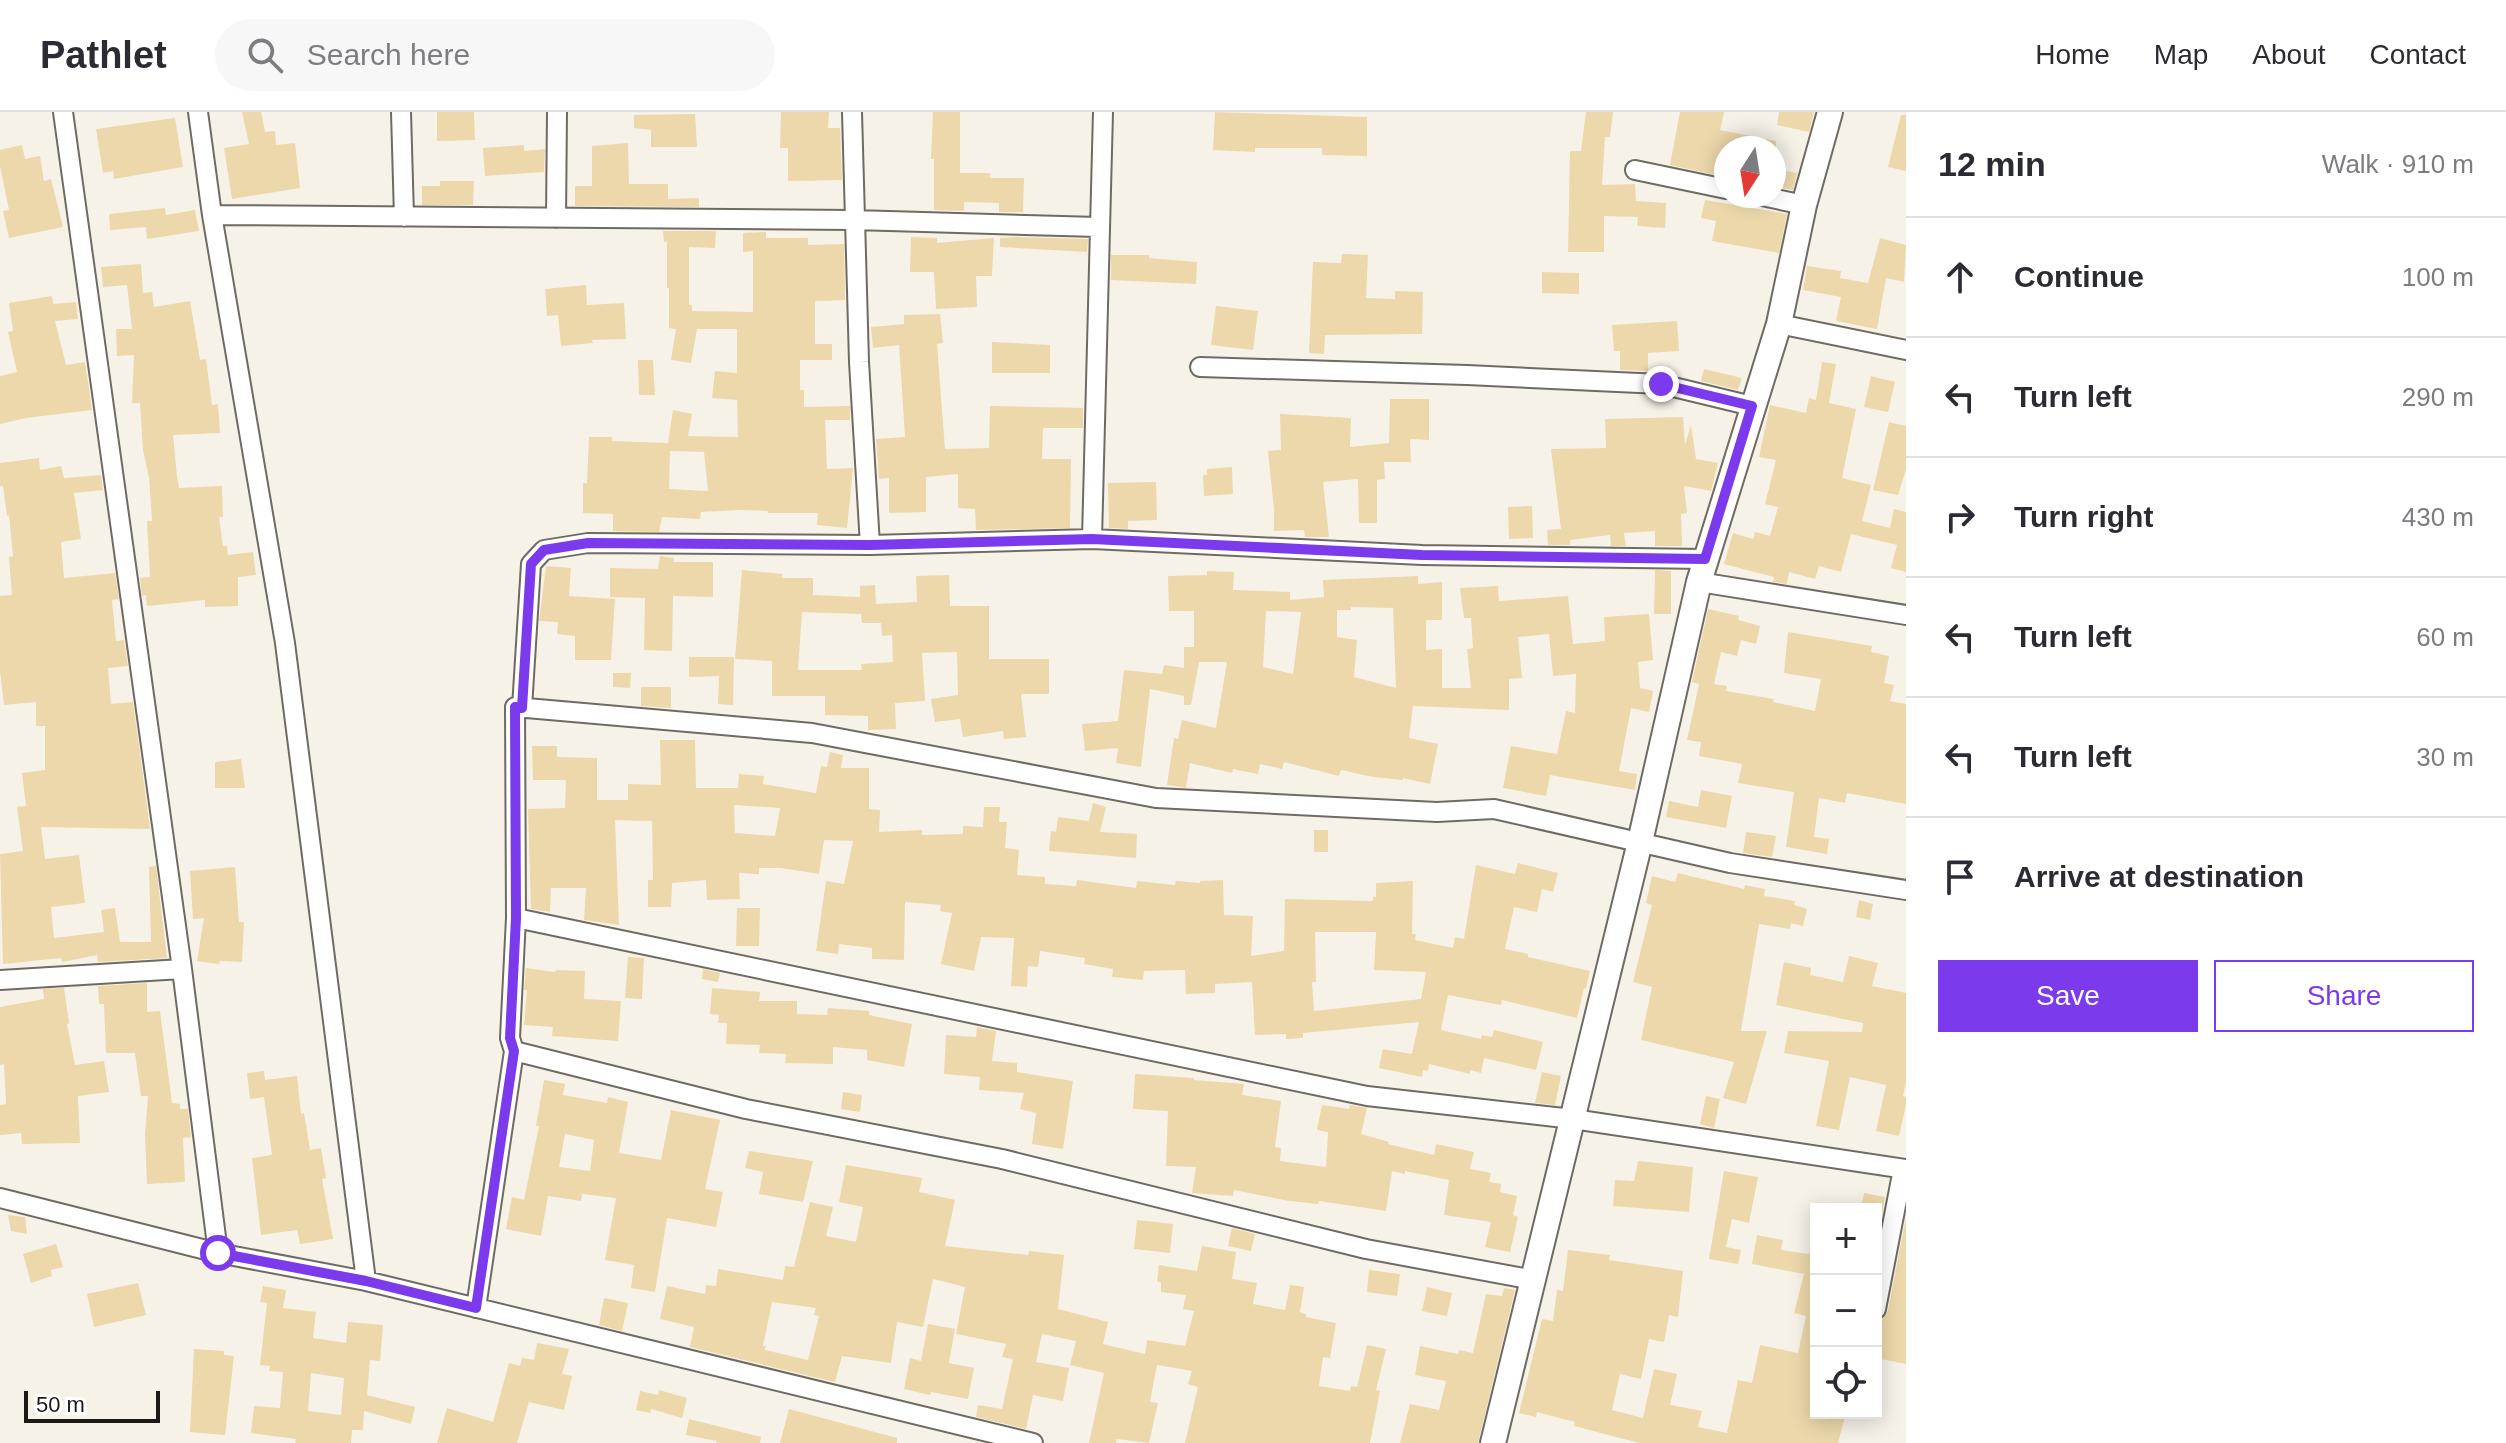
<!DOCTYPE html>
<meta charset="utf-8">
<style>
body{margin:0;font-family:Helvetica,sans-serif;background:#f7f7f7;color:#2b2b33}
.controls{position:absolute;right:24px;bottom:24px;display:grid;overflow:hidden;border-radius:0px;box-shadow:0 4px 20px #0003}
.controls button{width:72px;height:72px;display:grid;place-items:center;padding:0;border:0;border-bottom:2px solid #e1e1e2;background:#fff;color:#2b2b33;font:40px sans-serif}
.compass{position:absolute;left:1714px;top:24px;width:72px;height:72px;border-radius:50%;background:#fff;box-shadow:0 4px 20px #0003;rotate:192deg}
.scale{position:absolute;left:24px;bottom:20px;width:136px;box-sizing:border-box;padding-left:8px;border:4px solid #1c1a17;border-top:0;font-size:22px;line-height:28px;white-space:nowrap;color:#1c1a17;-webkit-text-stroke:6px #fff;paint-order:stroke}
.stop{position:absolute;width:24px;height:24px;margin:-18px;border:6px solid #7c3aed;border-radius:50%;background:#fff}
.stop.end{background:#7c3aed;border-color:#fff;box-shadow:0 2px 8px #0008}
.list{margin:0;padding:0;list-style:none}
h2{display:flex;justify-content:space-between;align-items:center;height:104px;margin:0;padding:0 32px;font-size:34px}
h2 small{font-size:26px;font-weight:400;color:#7c7c81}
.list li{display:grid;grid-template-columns:52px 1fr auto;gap:24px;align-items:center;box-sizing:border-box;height:120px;padding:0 32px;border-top:2px solid #e1e1e2}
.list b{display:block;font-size:30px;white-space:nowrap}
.list em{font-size:26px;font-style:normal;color:#7c7c81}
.actions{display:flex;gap:16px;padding:24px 32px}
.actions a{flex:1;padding:18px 0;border:2px solid #7c3aed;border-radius:0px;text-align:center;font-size:28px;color:#7c3aed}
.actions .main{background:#7c3aed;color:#fff}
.icon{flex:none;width:44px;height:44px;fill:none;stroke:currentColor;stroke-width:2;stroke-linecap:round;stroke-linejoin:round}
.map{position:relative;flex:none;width:1906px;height:1331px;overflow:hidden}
header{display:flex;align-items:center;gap:48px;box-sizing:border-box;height:112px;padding:0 40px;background:#fff;border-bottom:2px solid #e1e1e2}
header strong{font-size:38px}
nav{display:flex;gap:44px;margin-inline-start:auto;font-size:28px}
.search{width:560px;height:72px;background:#f7f7f7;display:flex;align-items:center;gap:20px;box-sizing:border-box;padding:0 28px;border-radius:44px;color:#7c7c81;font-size:30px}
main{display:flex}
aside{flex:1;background:#fff}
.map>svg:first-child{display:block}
</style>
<header>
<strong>Pathlet</strong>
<div class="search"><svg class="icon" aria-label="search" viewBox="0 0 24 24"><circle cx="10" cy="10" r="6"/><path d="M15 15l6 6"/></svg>Search here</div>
<nav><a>Home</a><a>Map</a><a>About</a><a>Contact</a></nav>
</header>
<main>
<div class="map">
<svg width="1906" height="1331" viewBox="0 0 1906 1331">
<rect width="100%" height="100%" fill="#f7f2e8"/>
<!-- building -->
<path fill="#ecd8ab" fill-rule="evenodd" d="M242 0H261L265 20 275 19 276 33 295 31 300 76 232 87 224 36 249 32Z
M437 0H474L475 28 437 29Z
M781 0H829L828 16H840L842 68 788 69V36H780Z
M933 0H960V61H990V66H1024L1023 100H999V91L964 90V99L934 98V47H931Z
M1215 0 1367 5V44L1322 43V36H1255V40L1213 38Z
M1586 0H1613L1610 25H1605L1602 73 1635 72 1636 89 1666 91 1665 116 1637 114 1638 105 1604 104V140H1568L1570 39H1581Z
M1680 0H1724L1720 18 1776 29V36H1726V54L1718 52 1716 63 1670 53Z
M1779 0H1814L1809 20 1777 13Z
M695 2 697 35H651V18L634 16V3Z
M1901 3H1906V59L1888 55Z
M175 6 183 55 114 67 113 59 103 61 96 17Z
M628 31 629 72H668V87L699 86V95L575 94V74H592V34Z
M22 33 25 47 40 44 44 69 51 67 63 115 9 126 3 99 9 98 0 54V38Z
M524 33V39L545 37 544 60 485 64 483 36Z
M1774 57 1797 61 1793 78 1774 74Z
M440 69H474L473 93H422V74H440Z
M1705 88 1787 102 1779 141 1712 129 1716 109 1701 106Z
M165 96 166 103 195 98 199 119 147 127 146 115 110 118 109 102Z
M663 119H716L715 136 689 135V193H692V199L753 200V139L743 140V121L766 120V126H808V133L844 132 845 188 815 189V232H832V248H800V278H804V295L850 294V308H825L827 357 853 356 847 416 817 413 818 401H768V399L740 398 701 400 700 407 662 405 659 420 613 419V402L583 401V371H587L589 325H612V329L668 331 673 298 692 302 688 324 738 325 737 288 712 286 715 259 737 261V217H697L691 251 671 248 676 217 669 216V176H667V130H664ZM670 339 704 340 708 379 669 377Z
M911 125 937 126V131L994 126 992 164H976L977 195 936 197 934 160H910Z
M1016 125 1088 127 1087 140 1000 135V126Z
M1880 126 1906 133 1904 170 1886 166 1877 217 1836 209 1841 185 1803 178 1807 154 1841 159 1840 166 1868 171Z
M1342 142 1368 143 1366 186 1395 187V179L1423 180 1422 222 1325 223 1324 242 1309 241 1313 150 1341 151Z
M1111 143H1149V146L1197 150 1196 172 1111 168Z
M141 152 143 181 152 180 154 195 190 189 200 248 206 247 212 293 218 292 220 321 173 323 177 364 179 376 222 374 223 405H219L223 434H227L228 443 253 440 256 463 238 465V494L205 495V488L147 494 146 483 142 484 140 466 150 465 147 409H152L149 365 143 338 140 291H132L134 243 117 244 116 217H132L127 173 103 175 101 155Z
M1542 160 1579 161V182L1542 181Z
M586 173 587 193 624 191 626 227 592 228 593 231 561 234 558 203 547 204 545 177Z
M52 184 53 192 76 190 78 207 55 209 66 253 85 250 92 298 26 306 0 312V264L17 260 8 220 13 219 9 191Z
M1216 194 1258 199 1253 238 1211 233Z
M940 202 943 231 937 232 945 337 989 336 990 294 1083 296V316H1043L1042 347H1071L1070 416 976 418 975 397 958 396V362L926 365V400L889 401V366L879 367 876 327 905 325 899 233 873 236 871 215 904 212V203Z
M1677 209 1679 239 1648 241V259L1620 258V239H1614L1612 213Z
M992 230 1050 233V261H992Z
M638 248H653L655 283H639Z
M1822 250 1836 252 1829 291 1856 297 1842 366 1871 373 1862 409 1890 416 1894 397 1906 400V460L1891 456 1897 433 1851 422 1841 460 1819 454 1815 467 1789 460 1787 472 1773 470 1774 465 1724 452 1733 421 1753 427 1755 420 1770 424 1778 395 1765 392 1776 348 1759 345 1770 293 1806 301 1809 286 1816 288Z
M1704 257 1742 266 1738 278 1701 269Z
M1871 264 1895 270 1888 300 1864 295Z
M1390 287H1429V328L1410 327 1411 350H1384L1385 367 1377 368V411H1359L1358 367 1323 370 1329 425H1305L1304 418 1274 419V398L1268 339 1281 338 1280 302 1351 306 1350 335 1389 331Z
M1683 305 1685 333 1691 313 1696 347 1718 351 1711 379 1684 374 1687 401 1681 402 1682 434H1655V419L1624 421 1626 434H1611L1610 423 1570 428V433H1548L1547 418 1561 417 1551 337 1606 336 1605 307Z
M1889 310 1906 314V357L1898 383 1873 378Z
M39 346 40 358 61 354 64 366 101 363 103 378 74 381 81 427 61 430 64 466 115 461 119 487 112 488 116 529 124 528 128 554 108 556 111 592 133 590 150 717 41 715 45 747 79 743 85 791 51 795 54 826 104 820 101 798 115 796 120 830H151L149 755 156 754 167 846 98 850 97 843 62 850 61 846 3 852 0 742 23 739 17 695 26 694 22 661 45 658V614H36V590L4 593 0 559V484L12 483 9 445 13 444 9 403 7 404 3 374H0V351Z
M1232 355 1233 382 1204 384 1203 363H1207V357Z
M1156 370 1157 408 1128 409V417L1109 416 1108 371Z
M1532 394 1533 426 1509 427 1508 395Z
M660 444 674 446V450H713V485L673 484 672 539 644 538 645 486 610 485V456L658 457Z
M546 454 571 456 569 484 615 487 611 548H575V524L557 522 558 510 539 509Z
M742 458 782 462V466H813V483L860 485V474L875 473 876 492 917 490 916 464 949 463 950 494H989V547H1049V582H1021L1026 625 1004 627 1003 619 963 625 960 607 935 610 931 587 958 583 957 540 922 541 925 589 895 591 896 617 868 618V604L825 603V584H772V549L735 547ZM802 500 861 502 862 511H881L882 524 892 523 893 550 861 552 862 558H798Z
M1655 458 1671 459V502H1654Z
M1207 459 1234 460 1233 478 1290 480V488L1324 485 1323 468 1418 464V472L1442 470V508H1426V538L1442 537V576H1471L1467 537 1473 536 1471 506H1464L1460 476 1498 474 1499 489 1568 484 1573 532 1605 529 1604 505 1649 502 1653 548 1638 550 1640 576 1653 579 1649 600 1631 596 1619 659 1637 662 1635 678 1550 663 1546 684 1503 676 1511 634 1557 642 1566 599 1575 601 1576 562 1553 564 1549 522 1518 525 1522 566 1509 567V598L1413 594 1409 626 1438 632 1430 672 1403 666V668L1373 665 1341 658 1339 664 1284 650 1282 657 1260 652 1258 662 1233 657 1232 661 1190 651 1186 676 1167 673 1174 626 1178 627 1182 608 1216 616 1227 550H1199L1191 593H1184V584L1150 577 1141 655 1116 651 1118 636 1085 639 1082 612 1118 609 1124 558 1162 562 1164 553 1184 556V535H1194V499H1169L1168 464 1207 463ZM1351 495 1393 496 1396 576 1354 565 1357 528 1337 525V498H1351ZM1266 499 1301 500 1293 562 1263 555Z
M1708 497 1739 504 1738 508 1760 514 1756 532 1741 528 1737 544 1721 540 1714 572 1727 574 1726 579 1774 587 1773 590 1815 599 1821 567 1784 561 1788 520 1872 534 1871 540 1889 544 1884 571 1894 573 1890 589 1906 592V692L1847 681 1845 691 1819 686 1814 725 1829 727 1827 742 1786 735 1794 680 1738 671 1742 652 1699 644 1701 630 1687 628 1699 572 1692 570Z
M689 545H734L733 593 718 592 719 564 689 565Z
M613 561H631L630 576 613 575Z
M641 575H671V596L641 594Z
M660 628H695L696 676H738L739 662 764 664 763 672 816 681 821 654 827 655 830 640 843 643 841 656H869V697L880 698 879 720 922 718V723L963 722V714L983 715 984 695H1000L999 710H1007L1005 736 1019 738 1017 763 1045 765V772L1076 774 1077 768 1136 776 1137 769 1175 773 1176 769 1200 771V769L1223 768 1224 803 1253 804 1251 844 1284 839 1285 787 1373 789V785H1376V771L1413 769 1412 822H1416L1415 828 1453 836 1455 825 1464 827 1476 753 1515 762 1518 751 1558 761 1553 780 1542 777 1537 800 1514 795 1505 837 1528 842V845L1590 859 1586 877 1584 876 1577 906 1502 888 1501 893 1448 883 1441 918 1481 927 1482 923 1492 925 1494 918 1543 930 1536 958 1484 946 1481 961 1470 958V962L1429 952 1428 959 1423 958 1422 965 1379 956 1383 937 1412 942 1419 910 1303 921V926L1286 927V922L1255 923 1252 870 1215 872V881L1186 882 1185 858 1144 859 1143 868 1112 865 1113 857 1084 852 1085 846 1040 839 1038 855 1028 854 1027 875 1011 874 1014 826 981 825 974 859 941 852 952 801 940 799 941 793 905 790 904 848 872 847V836L839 832 838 842 816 839 826 769 844 772 853 729 824 728 819 762 781 756H759V762L739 761 740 787 707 788 706 768 672 771 671 795H648V768H653L652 709 615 708 619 813 584 808 586 776H551L550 800 531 797 528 697 565 696 566 668H533L532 634H557V645L597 646V688H628V672L661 673ZM734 693 780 696 775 724 735 721ZM1315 820H1376L1374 858 1426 860 1421 887 1314 899 1312 870H1316Z
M241 647 245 676H215V650Z
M1701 678 1732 684 1726 716 1666 705 1669 689 1698 695Z
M1093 691 1106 695 1100 720 1137 722 1136 746 1049 739 1051 719 1056 720 1058 705 1089 709Z
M1314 718H1328V740H1314Z
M1746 720 1776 724 1772 745 1743 741Z
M235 755 239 810H244L242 850 220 849 219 852 197 849 204 806 193 807 190 759Z
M1678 761 1744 777 1745 773 1765 777 1764 784 1795 789 1794 793 1807 797 1803 814 1791 811 1790 817 1759 812 1741 919H1767L1746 992 1723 986 1734 950 1641 928 1652 875 1633 870 1652 793 1646 791 1652 764 1675 770Z
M1859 788 1873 792 1870 808 1856 805Z
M737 796H760L759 834H736Z
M1849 844 1878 851 1872 874 1906 881V971L1903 984 1906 985V993L1899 1024 1876 1019 1886 973 1850 965 1839 1018 1816 1014 1829 949 1784 941 1788 919 1862 920 1863 911 1776 893 1784 850 1811 856 1810 863 1843 870Z
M628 845 644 846 642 887 625 886Z
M526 856 555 860 556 858 585 859 584 887 621 889 618 929 552 924 553 915 524 913 527 878H524Z
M703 857 720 861 718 870 702 867Z
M147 871V900L160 899 172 991 180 992V997H188L191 1025 183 1026 185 1070 147 1072 145 1022 148 984H141L135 941H106L104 892H99L98 874Z
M64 876 69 911 67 912 75 953 104 949 109 980 78 984 80 1031 22 1032 21 1021 0 1023V993L6 992 4 952 0 953V895L44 887 43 877Z
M712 876 760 880 759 889H797V902L827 903 828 896 869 899V903L912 912 904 955 867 948V938L833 935V952L785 951 786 942 759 941 760 933 726 932 727 911H718L719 903 710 902Z
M977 915 996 919 992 949 1017 951V960L1073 969 1063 1037 1032 1032 1036 1001 1020 997 1024 981 979 978 980 965 944 962 946 923 976 925Z
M264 959 265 968 297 964 301 1002 304 1001 310 1038 321 1036 326 1066 322 1067 333 1127 300 1132 297 1118 261 1123 252 1046 272 1043 264 985 250 987 247 961Z
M1542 960 1561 964 1555 993 1535 991Z
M1135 962 1194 966V968L1244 972 1242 983 1281 989 1275 1035 1281 1036 1280 1049 1326 1055 1328 1020 1317 1018 1322 993 1349 997 1350 993 1367 996 1361 1022 1389 1030 1388 1032 1434 1043 1436 1032 1474 1040 1470 1057 1491 1061 1489 1070 1501 1072 1500 1080 1517 1084 1513 1103 1518 1105 1510 1140 1485 1135 1491 1110 1444 1103 1449 1068 1405 1059V1062L1392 1059 1386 1099 1319 1089 1318 1092 1289 1089 1234 1078 1233 1084 1192 1081 1196 1055 1166 1054 1168 999 1133 997Z
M544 968 565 972 563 983 607 991 608 985 628 990 619 1041 661 1048 671 998 720 1008 705 1077 723 1080 716 1115 667 1106 655 1180 631 1176 634 1153 605 1148 616 1086 582 1082 581 1089 548 1084 541 1124 506 1117 512 1085 524 1088 539 1014H536ZM565 1022 594 1028 590 1059 559 1055Z
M843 980 862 983 860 1000 841 997Z
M1706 984 1720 987 1714 1016 1700 1012Z
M749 1039 813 1049 803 1090 759 1082 763 1060 745 1056Z
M1638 1049 1693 1055 1689 1100 1613 1094 1615 1068 1634 1069Z
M846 1053 922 1066 919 1080 955 1088 945 1134 1028 1143 1029 1139 1064 1143 1058 1197 1108 1210 1103 1232 1145 1242 1147 1228 1185 1234 1194 1199 1183 1197 1186 1183 1161 1180V1170H1157L1159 1153 1197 1159 1202 1134 1236 1140 1232 1167 1257 1171 1253 1192 1285 1198 1290 1173 1304 1175 1300 1200 1306 1202V1205L1336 1211 1330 1246 1323 1245 1319 1274 1350 1279 1351 1274 1357 1275 1367 1233 1386 1237 1376 1278 1380 1279 1370 1331H1185L1198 1275 1188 1272 1192 1259 1157 1253 1150 1290 1158 1291 1149 1331 1117 1327 1116 1331H1089L1104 1261 1070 1253 1076 1229 1042 1222 1036 1250 1069 1256 1063 1289 1033 1283 1026 1317 976 1305 978 1293 1002 1297 1013 1247 1002 1245 1006 1232 956 1222 965 1175 933 1167 923 1215 897 1210 891 1251 842 1244 835 1270 690 1235 694 1215 660 1207 667 1174 705 1182 706 1173 716 1174 718 1157 783 1168 785 1154 794 1155 810 1090 833 1095 826 1124 856 1130 863 1095 839 1090ZM772 1190 816 1196 814 1203 819 1204 808 1248 765 1238 766 1234H763Z
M1724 1059 1758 1065 1749 1111 1732 1107 1726 1135 1741 1138 1738 1152 1709 1147Z
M1864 1081 1885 1085 1876 1134V1097H1861Z
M8 1103 25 1105 27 1122 11 1119Z
M1906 1105V1252L1876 1246V1223L1879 1208 1888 1199Z
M1137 1108 1173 1112 1170 1141 1134 1137Z
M1232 1116 1255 1122 1251 1139 1228 1134Z
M1757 1123 1783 1128 1781 1138 1809 1142 1811 1136 1816 1137V1301H1846L1838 1331H1639L1574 1314 1575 1310 1537 1300 1536 1305 1519 1301 1542 1207 1553 1209 1557 1178 1563 1179 1568 1138 1610 1143 1609 1148 1683 1159 1678 1205 1669 1203 1664 1230 1649 1227 1641 1267 1620 1262 1612 1298 1643 1306 1654 1257 1677 1262 1670 1293 1702 1299 1698 1315 1727 1321 1738 1268 1752 1271 1760 1233 1798 1241 1806 1204 1794 1201 1804 1162 1752 1152Z
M56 1132 63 1155 51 1158 52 1164 31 1171 23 1142Z
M1369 1158 1400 1162 1397 1184 1367 1180Z
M138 1171 146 1203 94 1215 87 1182Z
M263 1174 286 1178 283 1196 316 1200 313 1226 346 1231 348 1210 383 1213 380 1249 370 1248 367 1283 415 1295 411 1312 364 1299 363 1318H352L351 1331H295L296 1327 251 1321 254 1294 280 1296 283 1260 269 1259 270 1254 260 1253 267 1191 260 1190ZM311 1261 344 1266 341 1303 308 1299Z
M1427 1175 1452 1181 1447 1204 1422 1199Z
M1504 1176 1515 1178 1478 1331H1400L1410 1292 1439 1298 1446 1269 1415 1263 1420 1234 1458 1242 1459 1238 1473 1241 1486 1182 1502 1184Z
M604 1186 628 1191 622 1219 599 1213Z
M928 1212 955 1217 949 1251 974 1256 968 1287 931 1280 930 1283 904 1277 910 1246 921 1249Z
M537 1231 569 1237 562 1262 572 1264 564 1298 529 1290 517 1331H437L447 1296 493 1310 509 1251 520 1254 522 1246 534 1248Z
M194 1237 224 1239V1243L234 1244 225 1323 190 1320Z
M659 1278 687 1286 682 1306 651 1297 650 1301 636 1298 640 1279 658 1283Z
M789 1297 897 1326V1331H780Z
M689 1307 761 1325 760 1331H716L717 1329 686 1323Z"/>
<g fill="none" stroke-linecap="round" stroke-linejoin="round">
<!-- minor casing -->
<g stroke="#6f6b63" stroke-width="22">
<path id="minor" d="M63 0 182 857 218 1141
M198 0 212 103 285 531 366 1169
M401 0 404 105
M852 0 859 250 870 433
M1635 58 1726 77
M1762 84 1804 93
M212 103 854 108 1098 115
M556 106 557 0
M1779 212 1906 238
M1200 255 1467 263 1661 272 1752 294
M1092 427 1103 0
M1699 470 1906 503
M522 596 531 452 544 438 588 431 870 433 1092 427 1422 443 1705 447
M516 806 1367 984 1573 1007 1906 1057
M0 868 182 857
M514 939 746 997 1002 1047 1366 1137 1534 1168
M0 1086 218 1141 366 1169 1033 1331
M476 1196 514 939 510 926 516 806 515 595 812 621 1156 686 1437 700 1494 697 1730 751 1906 778
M1876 1197 1903 1057"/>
</g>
<!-- tertiary casing -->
<g stroke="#6f6b63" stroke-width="28">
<path id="tertiary" d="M1493 1331 1640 730 1699 470 1779 212 1804 93 1830 0"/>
</g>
<!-- minor -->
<use href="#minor" stroke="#fff" stroke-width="18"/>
<!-- tertiary -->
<use href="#tertiary" stroke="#fff" stroke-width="24"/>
</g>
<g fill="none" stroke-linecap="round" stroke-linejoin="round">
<!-- route -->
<path stroke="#7c3aed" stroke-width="10" d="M218 1141 366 1169 476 1196 514 939 510 926 516 806 515 595 522 596 531 452 544 438 588 431 870 433 1092 427 1422 443 1705 447 1752 294 1661 272"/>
</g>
</svg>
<div class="controls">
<button>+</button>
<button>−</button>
<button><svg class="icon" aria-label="locate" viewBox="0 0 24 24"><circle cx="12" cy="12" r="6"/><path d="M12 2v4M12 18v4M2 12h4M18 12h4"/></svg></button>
</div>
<svg class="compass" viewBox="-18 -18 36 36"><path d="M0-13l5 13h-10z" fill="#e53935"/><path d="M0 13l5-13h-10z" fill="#7c7c81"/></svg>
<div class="scale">50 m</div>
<div class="stop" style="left:218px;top:1141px"></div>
<div class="stop end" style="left:1661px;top:272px"></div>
</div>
<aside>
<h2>12 min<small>Walk · 910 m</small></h2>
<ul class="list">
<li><svg class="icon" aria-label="ahead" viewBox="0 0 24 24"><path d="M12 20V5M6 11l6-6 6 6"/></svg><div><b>Continue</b></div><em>100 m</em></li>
<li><svg class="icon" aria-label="left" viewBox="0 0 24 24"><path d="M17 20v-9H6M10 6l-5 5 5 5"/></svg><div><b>Turn left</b></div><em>290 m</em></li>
<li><svg class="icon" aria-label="right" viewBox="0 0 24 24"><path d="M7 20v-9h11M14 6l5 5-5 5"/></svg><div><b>Turn right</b></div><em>430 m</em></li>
<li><svg class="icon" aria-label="left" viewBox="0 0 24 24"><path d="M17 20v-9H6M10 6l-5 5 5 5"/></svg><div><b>Turn left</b></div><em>60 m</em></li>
<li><svg class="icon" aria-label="left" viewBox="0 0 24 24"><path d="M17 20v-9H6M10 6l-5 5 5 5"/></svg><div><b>Turn left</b></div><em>30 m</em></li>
<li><svg class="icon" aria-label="arrive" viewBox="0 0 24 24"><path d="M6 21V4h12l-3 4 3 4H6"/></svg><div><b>Arrive at destination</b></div></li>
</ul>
<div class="actions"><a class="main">Save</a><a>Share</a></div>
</aside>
</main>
